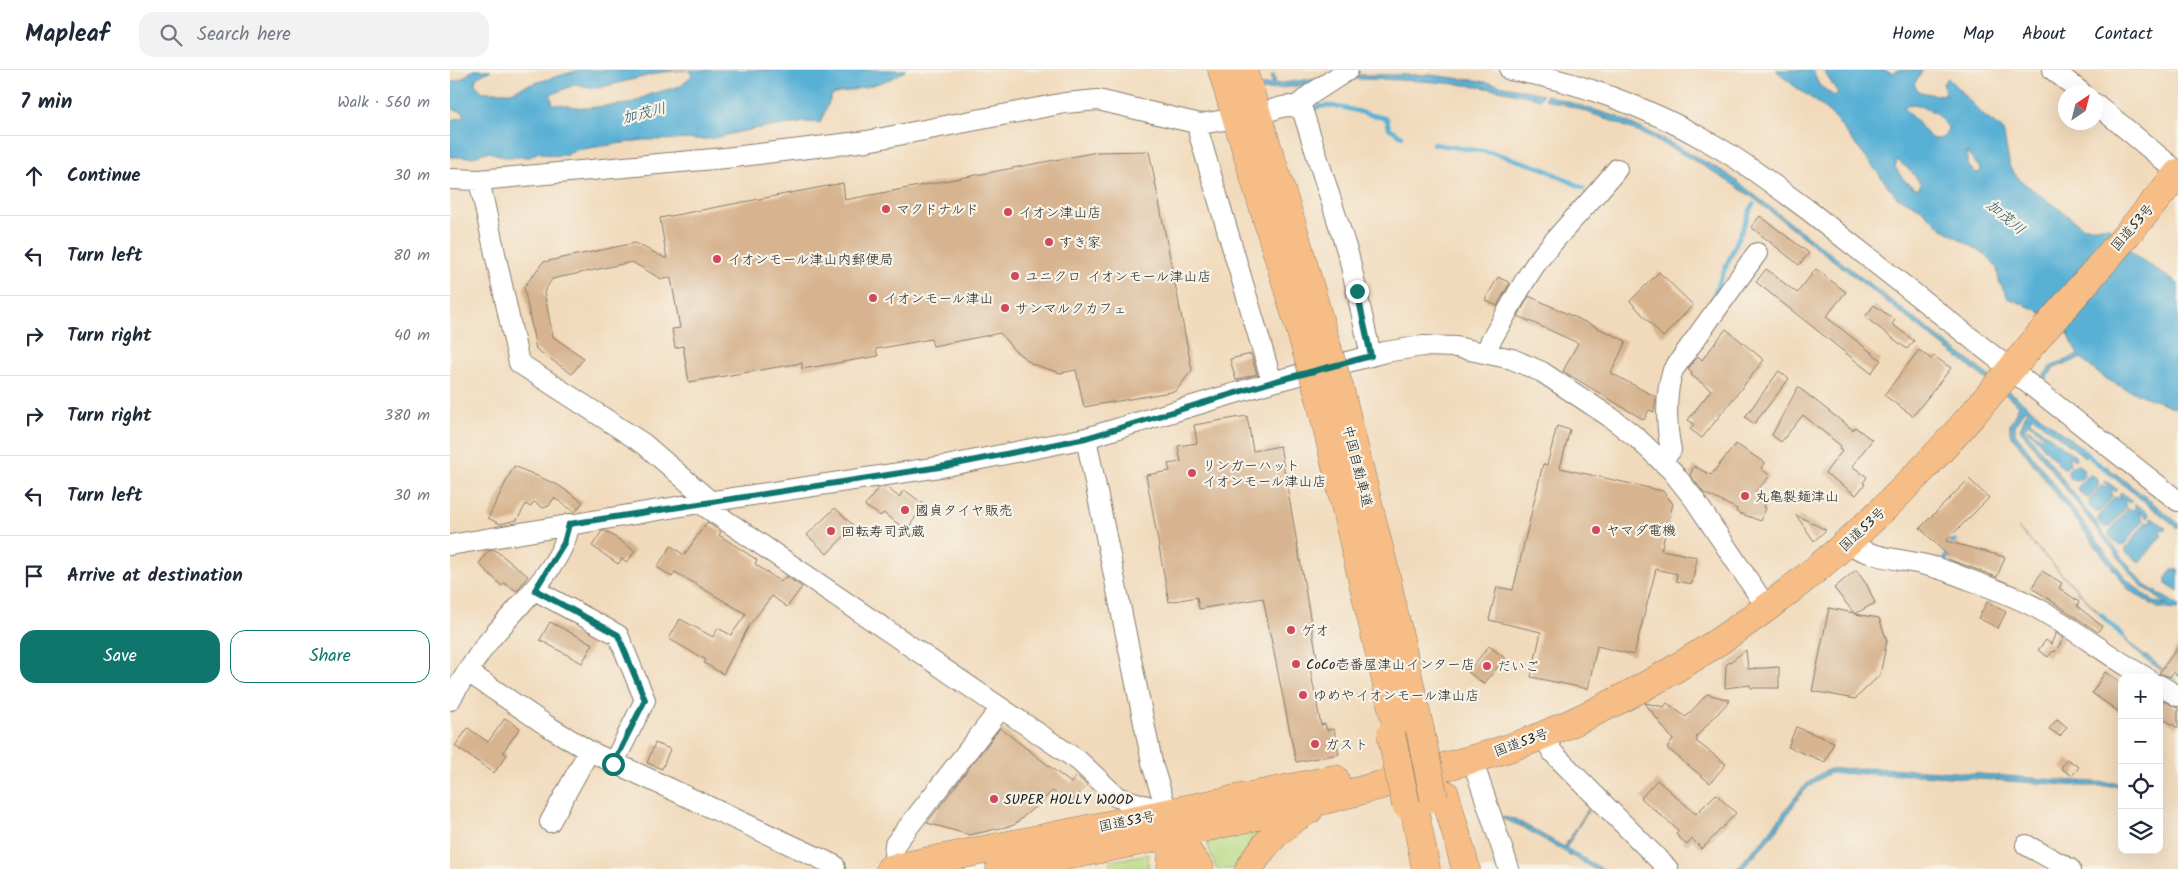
<!DOCTYPE html>
<meta charset="utf-8">
<style>
body{margin:0;font-family:Kalam,"Klee One",sans-serif;background:#f2f2f3;color:#1f2937}
.controls{position:absolute;right:15px;bottom:15px;display:grid;overflow:hidden;border-radius:10px;box-shadow:0 5px 20px #0002}
.controls button{width:45px;height:45px;display:grid;place-items:center;padding:0;border:0;border-bottom:1px solid #e0e1e3;background:#fff;color:#1f2937;font:25px sans-serif}
.compass{position:absolute;left:1608px;top:15px;width:45px;height:45px;border-radius:50%;background:#fff;box-shadow:0 5px 20px #0002;rotate:35deg}
.stop{position:absolute;width:15px;height:15px;margin:-11px;border:4px solid #0f766e;border-radius:50%;background:#fff}
.stop.end{background:#0f766e;border-color:#fff;box-shadow:0 1px 5px #0008}
.list{margin:0;padding:0;list-style:none}
h2{display:flex;justify-content:space-between;align-items:center;height:65px;margin:0;padding:0 20px;font-size:21px}
h2 small{font-size:16px;font-weight:400;color:#747a83}
.list li{display:grid;grid-template-columns:32px 1fr auto;gap:15px;align-items:center;box-sizing:border-box;height:80px;padding:0 20px;border-top:1px solid #e0e1e3}
.list b{display:block;font-size:19px;white-space:nowrap}
.list em{font-size:16px;font-style:normal;color:#747a83}
.actions{display:flex;gap:10px;padding:15px 20px}
.actions a{flex:1;padding:11px 0;border:1px solid #0f766e;border-radius:15px;text-align:center;font-size:18px;color:#0f766e}
.actions .main{background:#0f766e;color:#fff}
.icon{flex:none;width:28px;height:28px;fill:none;stroke:currentColor;stroke-width:2;stroke-linecap:round;stroke-linejoin:round}
.map{position:relative;flex:none;width:1728px;height:799px;overflow:hidden}
header{display:flex;align-items:center;gap:30px;box-sizing:border-box;height:70px;padding:0 25px;background:#fff;border-bottom:1px solid #e0e1e3}
header strong{font-size:24px}
nav{display:flex;gap:28px;margin-inline-start:auto;font-size:18px}
.search{width:350px;height:45px;background:#f2f2f3;display:flex;align-items:center;gap:12px;box-sizing:border-box;padding:0 18px;border-radius:15px;color:#747a83;font-size:19px}
main{display:flex}
aside{flex:1;background:#fff}
.map>svg:first-child{display:block}
</style>
<header>
<strong>Mapleaf</strong>
<div class="search"><svg class="icon" aria-label="search" viewBox="0 0 24 24"><circle cx="10" cy="10" r="6"/><path d="M15 15l6 6"/></svg>Search here</div>
<nav><a>Home</a><a>Map</a><a>About</a><a>Contact</a></nav>
</header>
<main>
<aside>
<h2>7 min<small>Walk · 560 m</small></h2>
<ul class="list">
<li><svg class="icon" aria-label="ahead" viewBox="0 0 24 24"><path d="M12 20V5M6 11l6-6 6 6"/></svg><div><b>Continue</b></div><em>30 m</em></li>
<li><svg class="icon" aria-label="left" viewBox="0 0 24 24"><path d="M17 20v-9H6M10 6l-5 5 5 5"/></svg><div><b>Turn left</b></div><em>80 m</em></li>
<li><svg class="icon" aria-label="right" viewBox="0 0 24 24"><path d="M7 20v-9h11M14 6l5 5-5 5"/></svg><div><b>Turn right</b></div><em>40 m</em></li>
<li><svg class="icon" aria-label="right" viewBox="0 0 24 24"><path d="M7 20v-9h11M14 6l5 5-5 5"/></svg><div><b>Turn right</b></div><em>380 m</em></li>
<li><svg class="icon" aria-label="left" viewBox="0 0 24 24"><path d="M17 20v-9H6M10 6l-5 5 5 5"/></svg><div><b>Turn left</b></div><em>30 m</em></li>
<li><svg class="icon" aria-label="arrive" viewBox="0 0 24 24"><path d="M6 21V4h12l-3 4 3 4H6"/></svg><div><b>Arrive at destination</b></div></li>
</ul>
<div class="actions"><a class="main">Save</a><a>Share</a></div>
</aside>
<div class="map">
<svg width="1728" height="799" viewBox="0 0 1728 799">
<rect width="100%" height="100%" fill="#f7f3e8"/>
<filter id="ink" filterUnits="userSpaceOnUse"><feTurbulence type="fractalNoise" baseFrequency=".02" numOctaves="2"/><feDisplacementMap in="SourceGraphic" scale="10" xChannelSelector="R" yChannelSelector="G"/><feConvolveMatrix kernelMatrix="1 2 1 2 8 2 1 2 1" color-interpolation-filters="sRGB"/></filter>
<filter id="wash" filterUnits="userSpaceOnUse"><feTurbulence type="fractalNoise" baseFrequency=".0096" numOctaves="4" result="noise"/><feDisplacementMap in="SourceGraphic" scale="20" xChannelSelector="R" yChannelSelector="G"/><feGaussianBlur stdDeviation="1.12" result="paint"/><feColorMatrix in="noise" values="0 0 0 0 0 0 0 0 0 0 0 0 0 0 0 0 0 1.4 0 .05"/><feComposite in="paint" operator="in"/></filter>
<g filter="url(#wash)">
<rect width="100%" height="100%" fill="#f1dabb"/>
<!-- green -->
<path fill="#b5d77f" stroke="#687a4e" d="M804 762 810 765 786 799H766L757 772Z
M698 784V799H666L659 797 661 791Z"/>
<!-- water -->
<path fill="#58b0d5" stroke="#3a6678" fill-rule="evenodd" d="M23 0H41L26 8 25 14 33 22H61L75 16 129 0H237L213 2 148 18 124 15 100 25 103 34 135 38 179 34 201 24 231 16 242 5 238 0H456C435 15 407 18 382 25L370 53 357 52 303 59 259 69 193 70 126 80C114 88 101 86 88 82L80 87H54L40 82 32 83 24 87H0V50L15 47 12 41 0 39V13L13 8Z
M1326 0H1363L1369 15 1384 26 1388 23 1373 0H1433L1444 3 1447 0H1473L1464 14 1468 21 1484 25 1496 24 1493 13 1498 8 1534 46 1553 60 1560 98 1571 111 1633 157H1659L1686 186 1728 214V339C1696 326 1655 316 1632 288L1604 298 1589 318 1586 316 1600 297 1628 285 1617 261 1587 240 1558 228 1549 211 1547 198 1536 185 1493 159 1470 138 1446 126 1383 46C1365 28 1343 18 1326 0ZM1465 34 1485 43 1498 57C1497 67 1491 71 1481 68L1454 38 1456 35ZM1517 82 1531 100 1529 103 1524 102 1517 94ZM1447 90 1461 101 1471 114 1468 119C1457 116 1451 106 1445 97Z
M824 5 826 14 877 7 874 12 811 21 810 16 822 14 821 6Z
M905 5H979L1030 11 1092 24 1090 29C1028 13 966 9 901 9Z
M1096 25 1167 47 1209 67 1276 103 1632 378 1635 387 1582 346 1580 351 1626 387 1625 390 1618 386 1620 394 1616 398H1612L1577 358 1592 368 1594 366 1579 353 1574 358 1685 504 1696 516 1728 535V540L1708 538 1679 520 1560 363V355L1569 335 1302 127C1238 83 1170 49 1095 29ZM1574 339 1577 342 1570 359 1682 505 1691 515 1716 534 1704 532 1677 510 1565 363V356Z
M1618 403a8 8 0 1 1 16 0a8 8 0 1 1-16 0Z
M1656 396 1728 453V458L1653 399Z
M1640 405 1647 408 1649 415 1639 428H1637L1628 421V417L1637 406Z
M1656 411 1668 420 1666 422 1661 419 1662 426 1650 442H1646L1639 436V431L1651 416 1658 418 1659 417 1654 413Z
M1671 422 1682 431 1680 433 1674 430 1676 438 1660 457 1656 458 1648 452V448L1664 427 1671 429 1669 425Z
M1685 434 1699 444 1697 448 1688 441 1693 450 1674 475 1669 476 1660 467 1659 462 1678 439 1685 440Z
M1702 447 1716 458 1714 460 1709 459 1712 465 1691 491H1688L1676 482V478L1696 452H1703L1700 449Z
M1568 458 1659 553 1692 584 1700 588 1728 612 1691 586 1659 554Z
M1722 499H1728V522L1716 514V508Z
M1380 699C1478 695 1575 711 1672 713V716H1632L1471 705 1380 703 1364 712 1351 724 1327 760 1292 799H1286C1301 783 1316 767 1329 749 1345 728 1355 709 1380 699Z
M1141 735 1116 778 1152 799H1144L1071 756 1045 746 1065 749 1114 777Z"/>
<g fill="none" stroke-linecap="round" stroke-linejoin="round">
<!-- stream -->
<path stroke="#58b0d5" stroke-width="4.5" d="M861 42C869 27 914 44 930 47L937 49 939 58 952 66
M983 74 1044 83 1092 98 1133 118
M1262 229 1303 134
M1630 379 1657 401
M1494 494 1502 471H1506
M1651 545 1673 566"/>
</g>
<g id="blocks">
<!-- building -->
<path fill="#d7b48f" d="M699 81 742 300 726 321 634 337 626 300 610 303 582 294 563 279 550 263 483 276 481 269 426 279 428 286 352 299V293L239 312 233 276 225 278 222 259 230 258 221 208 211 209 182 192 102 209 94 222 103 267 134 288 122 304 86 279 74 217 93 192 185 173 217 189 210 148 393 113 395 130 647 82Z
M1310 146 1359 183 1349 195 1301 157Z
M1316 199 1347 223 1366 199 1396 222 1376 247 1431 290 1421 303 1306 212Z
M1209 202 1243 235 1213 267 1180 231Z
M1048 207 1060 213 1047 236 1035 230Z
M1079 226 1176 271 1161 303 1206 327 1204 342 1199 340 1194 350 1113 301 1128 273 1068 246Z
M1424 235 1445 250 1442 254 1464 271 1457 279 1415 247Z
M1276 259 1314 290 1252 368 1240 359 1244 354 1238 350 1261 320 1241 305 1242 303 1238 299 1248 286 1252 290Z
M1469 280 1481 289 1484 286 1501 298 1463 346 1434 325Z
M801 284 807 304 786 310 780 289Z
M1329 301 1339 309 1304 354 1295 347Z
M1348 317 1403 360 1405 357 1422 370 1402 396 1417 407 1413 413 1415 414 1406 425 1375 403 1392 381 1389 379 1391 376 1353 345 1331 372 1322 365Z
M797 346 803 381 830 376 867 587 858 588 871 655 875 654 877 660 884 659 889 684 846 692 813 528 749 539 747 527 719 532 696 405 720 401 718 394 731 392 728 376 747 373 744 355Z
M1107 356 1120 360 1110 398 1213 421 1223 434 1211 480 1247 487 1242 514 1226 511 1227 504 1206 499 1184 585 1147 576 1138 619 1081 607 1091 562 1039 550 1047 517 1063 520 1093 394 1097 395Z
M1286 374 1315 393 1311 398 1320 406 1304 423 1317 428 1314 437 1316 438 1311 451 1286 442 1287 439 1254 423 1240 405 1244 396 1261 405Z
M64 396 108 415 133 432 125 442 104 428 99 436 93 438 84 432 80 437 76 434 67 450 50 454 38 448Z
M1519 409 1539 428 1496 471 1555 487 1547 507 1498 489 1499 487 1470 458Z
M436 417 449 427 454 420 474 434 457 460 433 443 431 446 415 436 428 418Z
M385 438 404 456 377 484 357 465Z
M1346 445 1376 460 1364 471Z
M257 452 271 462 269 465 307 490 305 494 331 512 336 506 352 517 337 537 322 526 300 554 273 604 254 593 256 590 219 569 230 549 263 567 268 558 281 565 296 544 225 502 222 507 207 497 221 476 234 485Z
M152 461H156L185 481 177 492 172 489 168 494 142 476Z
M45 480 78 506 67 521 54 513 52 516 29 494 38 481Z
M1406 500 1417 515 1425 533 1405 544 1429 548 1437 571 1430 605 1405 629 1362 621 1379 538 1404 543 1384 518Z
M1592 501 1612 513 1609 518 1629 532 1627 536 1652 556 1648 562 1582 518Z
M1537 532 1556 542 1548 558 1528 548Z
M100 552 143 574 132 593 90 570Z
M1606 563 1614 568 1605 582 1603 581 1598 587 1588 580 1596 570 1601 574Z
M1039 576 1055 588 1034 614 1018 602Z
M1728 577V606L1723 602 1720 607 1709 603Z
M1296 580 1298 599 1329 597V618H1301L1300 615 1275 618 1276 595Z
M1655 602 1672 613V644L1642 623Z
M1257 624 1280 630 1246 667 1248 668 1246 671 1276 694 1260 713 1217 678 1223 670 1195 633 1214 637 1217 633 1236 647Z
M1709 629 1728 638V658L1709 646Z
M55 648 70 658 53 682 57 685 44 703 5 676 18 658 38 672Z
M1607 649 1617 657 1610 666 1599 659Z
M1346 657 1384 672 1375 692 1338 677Z
M550 658 621 713 627 706 637 715 619 735 603 721 564 755 520 765 477 753Z
M205 673 220 679 212 699 197 693Z
M1617 689 1629 697 1622 706 1611 698Z
M1207 710 1246 744 1266 724 1286 743 1252 779 1242 769 1237 775 1226 764 1229 761 1191 728Z"/>
</g>
</g>
<g filter="url(#ink)">
<use href="#blocks" fill-opacity="0" stroke="#867b6c" stroke-width="1"/>
<g fill="none" stroke-linecap="round" stroke-linejoin="round">
<!-- minor casing -->
<g stroke="#867b6c" stroke-width="22">
<path id="minor" d="M1060 0C1122 9 1202 39 1257 71 1293 91 1325 116 1358 140L1728 431
M1603 0 1631 22
M1646 34 1728 102
M847 36 861 24 898 0
M817 41C831 38 843 31 853 42L899 187 921 286
M775 50 750 54 749 64 822 312
M0 109 29 110 275 88 417 71 615 33 648 30 750 54
M29 110 69 293 194 374 260 431
M1036 283 1041 270C1058 243 1071 213 1090 188 1114 157 1143 130 1167 99
M636 368 703 697 720 751
M1211 391 1221 380C1216 356 1215 323 1223 300L1307 183
M250 433 629 691 667 727 717 742
M1397 473C1428 492 1465 488 1499 502 1530 514 1565 525 1594 542 1629 562 1661 588 1697 608
M0 475 250 433 496 396 636 368 822 312 935 282 973 276 1006 277 1062 289 1092 302 1160 347 1187 368 1222 401 1244 429 1317 538
M85 520 168 565 195 630 163 694
M18 602 96 655 139 681 384 795 385 799
M1709 615 1728 626
M0 630C12 610 24 590 38 572 62 542 116 493 119 454
M1093 666 1103 683 1218 799
M1022 689 1059 799
M100 752 139 681
M1576 775 1620 799
M443 798 445 774 551 638"/>
</g>
<!-- highway casing -->
<g stroke="#867b6c" stroke-width="29">
<path id="highway" d="M772 0 856 279
M793 0 843 158 877 277
M890 320 934 498 970 660
M870 328 948 663
M995 724 1016 799
M963 732 976 799
M724 764 750 799
M440 799 885 709
M550 799C692 771 835 744 973 703 1014 691 1057 681 1096 664 1234 606 1358 518 1462 410 1509 363 1551 311 1594 260 1639 208 1685 157 1728 103
M721 799 724 764
M799 799C814 773 832 754 859 740"/>
</g>
<!-- minor -->
<use href="#minor" stroke="#fff" stroke-width="20"/>
<!-- highway -->
<use href="#highway" stroke="#f6be86" stroke-width="28"/>
<!-- highway-bridge casing -->
<g stroke="#867b6c" stroke-width="29" stroke-linecap="butt">
<path id="highway-bridge" d="M877 277 890 320
M856 279 870 328
M970 660 984 728
M941 664 956 735"/>
</g>
<!-- highway-bridge -->
<use href="#highway-bridge" stroke="#f6be86" stroke-width="28"/>
</g>
</g>
<g fill="none" stroke-linecap="round" stroke-linejoin="round" filter="url(#ink)">
<!-- route -->
<path stroke="#0f766e" stroke-width="6" d="M163 694 195 630 168 565 85 520 114 473 119 454 496 396 636 368 822 312 921 286 907 221"/>
</g>
<!-- markers -->
<g fill="#d1495b" stroke="#f7f3e8" stroke-width="2">
<circle cx="436" cy="139" r="5"/>
<circle cx="558" cy="142" r="5"/>
<circle cx="599" cy="172" r="5"/>
<circle cx="267" cy="189" r="5"/>
<circle cx="565" cy="206" r="5"/>
<circle cx="423" cy="228" r="5"/>
<circle cx="555" cy="238" r="5"/>
<circle cx="742" cy="403" r="5"/>
<circle cx="1295" cy="426" r="5"/>
<circle cx="455" cy="440" r="5"/>
<circle cx="1146" cy="460" r="5"/>
<circle cx="381" cy="461" r="5"/>
<circle cx="841" cy="560" r="5"/>
<circle cx="846" cy="594" r="5"/>
<circle cx="1037" cy="596" r="5"/>
<circle cx="853" cy="625" r="5"/>
<circle cx="865" cy="674" r="5"/>
<circle cx="544" cy="729" r="5"/>
</g>
<g text-anchor="middle" stroke-width="4.5" stroke-linejoin="round" paint-order="stroke">
<!-- poi labels -->
<g font-size="14" fill="#1c1c1c" stroke="#f7f3e8" text-anchor="start">
<text x="446" y="144">マクドナルド</text>
<text x="568" y="147">イオン津山店</text>
<text x="609" y="177">すき家</text>
<text x="277" y="194">イオンモール津山内郵便局</text>
<text x="575" y="211">ユニクロ イオンモール津山店</text>
<text x="433" y="233">イオンモール津山</text>
<text x="565" y="243">サンマルクカフェ</text>
<text x="752" y="400">リンガーハット<tspan x="752" dy="16">イオンモール津山店</tspan></text>
<text x="1305" y="431">丸亀製麺津山</text>
<text x="465" y="445">國貞タイヤ販売</text>
<text x="1156" y="465">ヤマダ電機</text>
<text x="391" y="466">回転寿司武蔵</text>
<text x="851" y="565">ゲオ</text>
<text x="856" y="599">CoCo壱番屋津山インター店</text>
<text x="1047" y="601">だいご</text>
<text x="863" y="630">ゆめやイオンモール津山店</text>
<text x="875" y="679">ガスト</text>
<text x="554" y="734">SUPER HOLLY WOOD</text>
</g>
<!-- street labels -->
<g font-size="14" fill="#1c1c1c" stroke="#f7f3e8">
<text transform="translate(1682 157) rotate(-49)" y="5">国道53号</text>
<text transform="translate(908 396) rotate(76)" y="5">中国自動車道</text>
<text transform="translate(1412 459) rotate(-43)" y="5">国道53号</text>
<text transform="translate(1071 672) rotate(-20)" y="5">国道53号</text>
<text transform="translate(677 751) rotate(-11)" y="5">国道53号</text>
</g>
<!-- water labels -->
<g font-size="15" font-style="italic" fill="#345766" stroke="#f7f3e8">
<text transform="translate(194 43) rotate(-14)" y="5">加茂川</text>
<text transform="translate(1556 147) rotate(40)" y="5">加茂川</text>
</g>
</g>
</svg>
<div class="controls">
<button>+</button>
<button>−</button>
<button><svg class="icon" aria-label="locate" viewBox="0 0 24 24"><circle cx="12" cy="12" r="6"/><path d="M12 2v4M12 18v4M2 12h4M18 12h4"/></svg></button>
<button><svg class="icon" aria-label="layers" viewBox="0 0 24 24"><path d="M12 4l9 5-9 5-9-5zM3 14l9 5 9-5"/></svg></button>
</div>
<svg class="compass" viewBox="-18 -18 36 36"><path d="M0-13l5 13h-10z" fill="#e53935"/><path d="M0 13l5-13h-10z" fill="#747a83"/></svg>
<div class="stop" style="left:163px;top:694px"></div>
<div class="stop end" style="left:907px;top:221px"></div>
</div>
</main>
